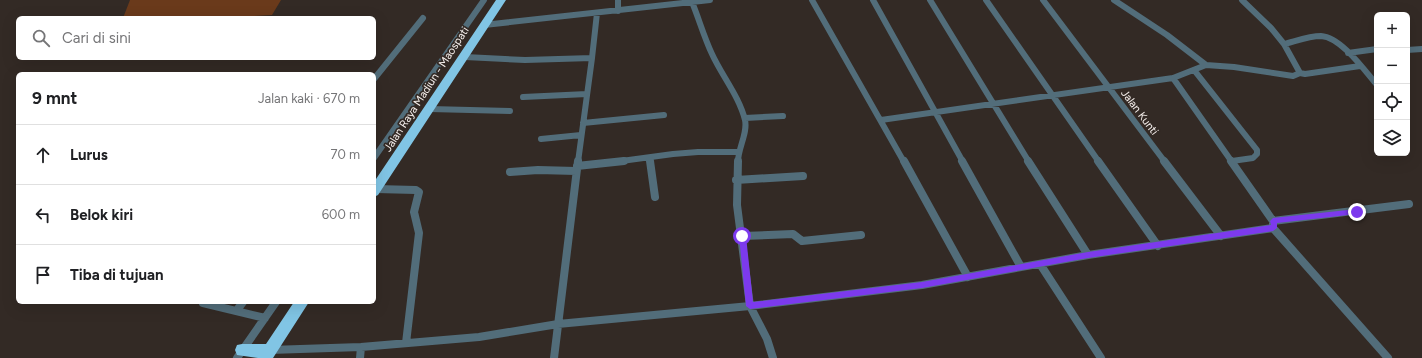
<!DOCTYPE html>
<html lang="id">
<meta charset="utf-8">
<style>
body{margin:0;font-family:Figtree,sans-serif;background:#f2f2f2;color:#202124}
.controls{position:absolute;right:12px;top:12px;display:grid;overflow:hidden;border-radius:6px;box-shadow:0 4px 16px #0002}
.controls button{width:36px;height:36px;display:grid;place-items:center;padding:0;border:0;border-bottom:1px solid #e0e0e0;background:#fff;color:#202124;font:20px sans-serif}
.stop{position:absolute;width:12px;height:12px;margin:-9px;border:3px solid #7c3aed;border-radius:50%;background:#fff}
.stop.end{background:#7c3aed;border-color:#fff;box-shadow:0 1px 4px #0008}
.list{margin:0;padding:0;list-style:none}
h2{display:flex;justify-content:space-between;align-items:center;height:52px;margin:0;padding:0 16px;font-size:17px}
h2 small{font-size:13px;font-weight:400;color:#757577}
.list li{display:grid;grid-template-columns:26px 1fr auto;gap:12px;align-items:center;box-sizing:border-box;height:60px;padding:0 16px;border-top:1px solid #e0e0e0}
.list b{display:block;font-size:15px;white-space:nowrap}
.list em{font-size:13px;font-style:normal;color:#757577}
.icon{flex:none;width:22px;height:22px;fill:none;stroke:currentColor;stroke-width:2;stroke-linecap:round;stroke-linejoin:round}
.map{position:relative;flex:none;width:1422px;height:358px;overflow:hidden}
.search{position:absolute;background:#fff;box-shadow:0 4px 16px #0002;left:16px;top:16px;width:360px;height:44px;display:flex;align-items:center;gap:10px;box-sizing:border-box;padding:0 14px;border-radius:6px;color:#757577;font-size:15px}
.panel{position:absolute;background:#fff;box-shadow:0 4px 16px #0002;left:16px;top:72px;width:360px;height:232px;border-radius:6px}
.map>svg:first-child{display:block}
</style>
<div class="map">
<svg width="1422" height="358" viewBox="0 0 1422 358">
<rect width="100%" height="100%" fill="#332a25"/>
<!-- green -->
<path fill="#6a3a1b" d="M130 0H281L272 15 223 18H123Z"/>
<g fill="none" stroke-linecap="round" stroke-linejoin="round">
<!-- street-far1 -->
<path stroke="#526d7a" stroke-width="6" d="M618 0V11
M812 0 904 162
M873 0 963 162
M930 0 1029 162
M986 0 1099 162
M1043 0 1165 162
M1114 0 1167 35 1206 65
M692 2C699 19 704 37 712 54 722 76 739 96 745 120 748 133 738 148 738 162
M484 25 710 0
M1284 44C1296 41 1309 36 1321 36 1341 37 1365 71 1377 85
M1407 50 1422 49
M1348 53 1377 49
M465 57 525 60 592 58 578 162
M592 58 597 13
M1194 70 1257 150V154L1253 158 1232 161
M1300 73 1305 74 1360 66
M1173 78 1232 162
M374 79 423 18
M523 97 587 94
M430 109 510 111
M745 118 783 116
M881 120 1173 78 1206 65 1234 67 1293 76 1300 73 1284 44 1271 28 1242 0
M583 123 664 115
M541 139 581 135
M374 158 484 0
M650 158V162
M614 162 673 154 698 152H738"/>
<!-- street -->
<path stroke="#526d7a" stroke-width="8" d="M650 161 655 197
M738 161 737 205 750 306 767 339 773 358
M904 161 968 277
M962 161 1021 267
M1028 161 1088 255
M1098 161 1158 246
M1164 161 1221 236
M577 166 624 161
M510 172 538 170 576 171
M736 180 803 176
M376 189 416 190 419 192 414 212 419 233 406 343
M1273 221 1409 204
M1273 228 1388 358
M742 236 793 234 802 241 861 235
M1040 264 1101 358
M203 303 265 318
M237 310 243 302
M270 350 361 347 479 337 558 324 750 306 922 285 1088 255 1273 228V221L1231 161
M237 358 276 302
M360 358 361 347
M554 358 578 161"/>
<!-- highway -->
<path fill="#81c5e5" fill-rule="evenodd" d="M496 0H506L378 195 374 197V182Z
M294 302H309L273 358H258L237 355 235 350 237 345 242 344H266Z"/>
</g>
<!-- route -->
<path fill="#7c3aed" d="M1357 209 1360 212 1357 214 1277 223V228L1273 231 1088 258 922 288 750 309 746 306 739 236 742 234 746 236 753 302 922 282 1088 252 1271 225 1270 221 1273 218Z"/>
<g text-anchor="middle" stroke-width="3.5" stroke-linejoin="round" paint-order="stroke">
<!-- street labels -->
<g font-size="11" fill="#f7f1ee" stroke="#332a25">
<text transform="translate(426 89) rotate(-57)" y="4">Jalan Raya Madiun - Maospati</text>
<text transform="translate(1140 112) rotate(53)" y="4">Jalan Kunti</text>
</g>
</g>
</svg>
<div class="controls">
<button>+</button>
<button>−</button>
<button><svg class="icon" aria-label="locate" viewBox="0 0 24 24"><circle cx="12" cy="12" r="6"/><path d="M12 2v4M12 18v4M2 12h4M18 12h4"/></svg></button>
<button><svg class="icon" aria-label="layers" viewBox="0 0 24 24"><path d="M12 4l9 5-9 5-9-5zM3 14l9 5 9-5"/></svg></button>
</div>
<div class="stop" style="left:742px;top:236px"></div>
<div class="stop end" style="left:1357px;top:212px"></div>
<div class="search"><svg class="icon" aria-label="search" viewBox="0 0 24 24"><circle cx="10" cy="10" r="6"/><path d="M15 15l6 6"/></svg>Cari di sini</div>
<section class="panel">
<h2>9 mnt<small>Jalan kaki · 670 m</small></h2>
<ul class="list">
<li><svg class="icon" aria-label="ahead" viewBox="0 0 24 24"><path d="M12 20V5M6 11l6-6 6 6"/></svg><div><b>Lurus</b></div><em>70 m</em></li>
<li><svg class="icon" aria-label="left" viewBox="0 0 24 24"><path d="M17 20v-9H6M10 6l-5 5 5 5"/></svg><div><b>Belok kiri</b></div><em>600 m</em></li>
<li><svg class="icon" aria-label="arrive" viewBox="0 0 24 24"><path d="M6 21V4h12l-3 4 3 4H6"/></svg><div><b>Tiba di tujuan</b></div></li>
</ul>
</section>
</div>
